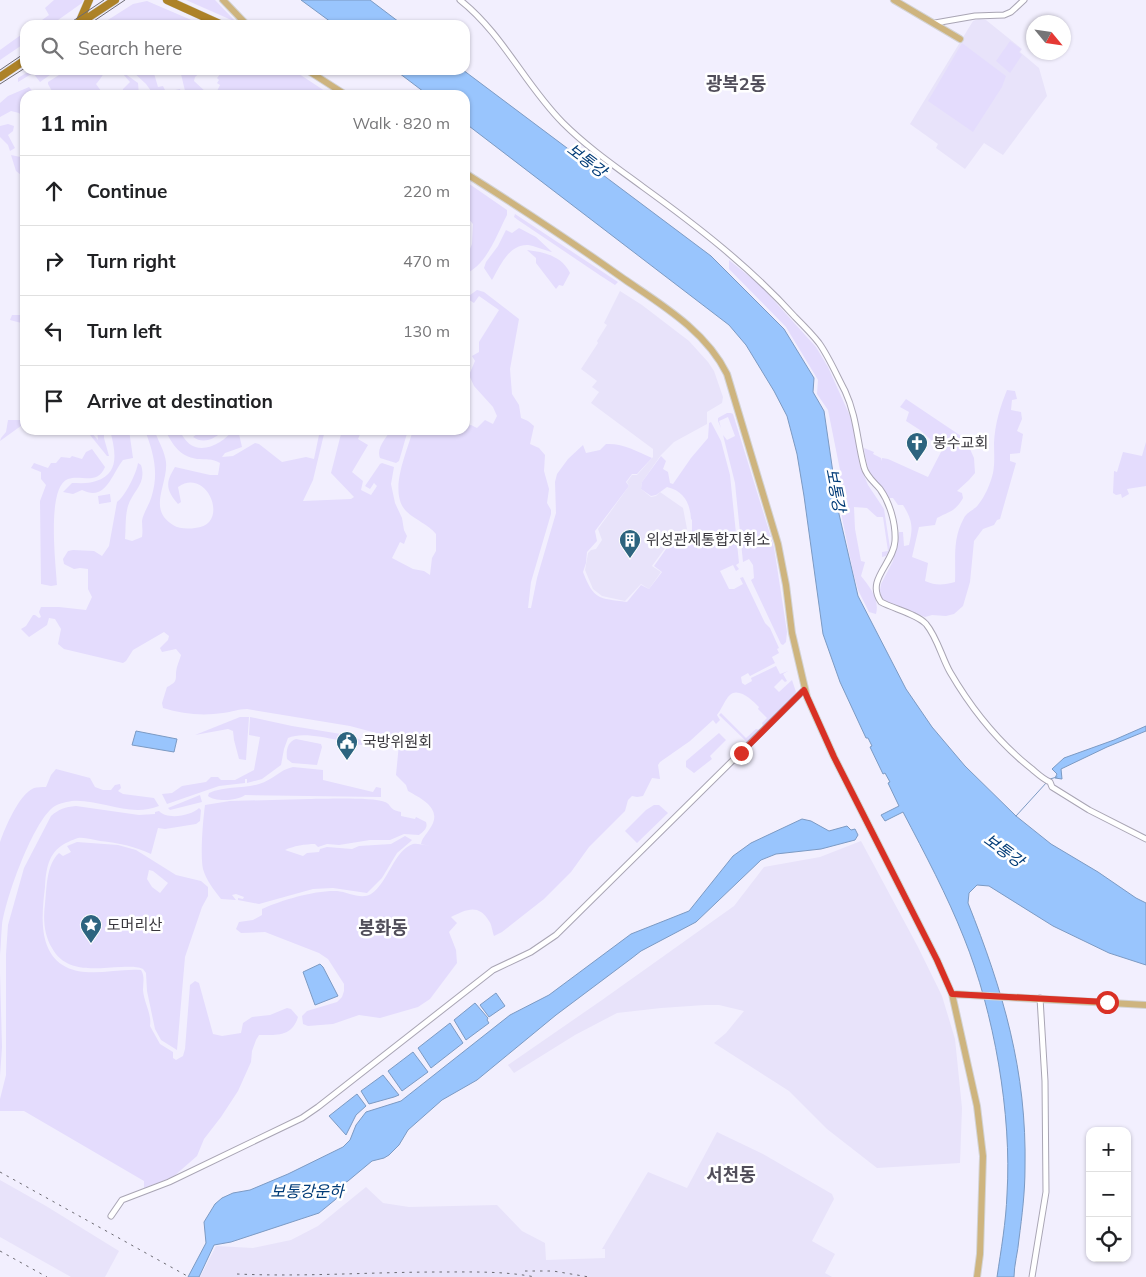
<!DOCTYPE html>
<meta charset="utf-8">
<style>
body{margin:0;font-family:Mulish,"Noto Sans KR",sans-serif;background:#f2f2f2;color:#202124}
.controls{position:absolute;right:15px;bottom:15px;display:grid;overflow:hidden;border-radius:10px;box-shadow:0 1px 4px #0004}
.controls button{width:45px;height:45px;display:grid;place-items:center;padding:0;border:0;border-bottom:1px solid #e0e0e0;background:#fff;color:#202124;font:25px sans-serif}
.compass{position:absolute;left:1026px;top:15px;width:45px;height:45px;border-radius:50%;background:#fff;box-shadow:0 1px 4px #0004;rotate:119deg}
.stop{position:absolute;width:15px;height:15px;margin:-11px;border:4px solid #d93025;border-radius:50%;background:#fff}
.stop.end{background:#d93025;border-color:#fff;box-shadow:0 1px 5px #0008}
.list{margin:0;padding:0;list-style:none}
h2{display:flex;justify-content:space-between;align-items:center;height:65px;margin:0;padding:0 20px;font-size:21px}
h2 small{font-size:16px;font-weight:400;color:#757577}
.list li{display:grid;grid-template-columns:32px 1fr auto;gap:15px;align-items:center;box-sizing:border-box;height:70px;padding:0 20px;border-top:1px solid #e0e0e0}
.list b{display:block;font-size:19px;white-space:nowrap}
.list em{font-size:16px;font-style:normal;color:#757577}
.icon{flex:none;width:28px;height:28px;fill:none;stroke:currentColor;stroke-width:2;stroke-linecap:round;stroke-linejoin:round}
.map{position:relative;flex:none;width:1146px;height:1277px;overflow:hidden}
.search{position:absolute;background:#fff;box-shadow:0 1px 4px #0004;left:20px;top:20px;width:450px;height:55px;display:flex;align-items:center;gap:12px;box-sizing:border-box;padding:0 18px;border-radius:15px;color:#757577;font-size:19px}
.panel{position:absolute;background:#fff;box-shadow:0 1px 4px #0004;left:20px;top:90px;width:450px;height:345px;border-radius:15px}
.map>svg:first-child{display:block}
</style>
<div class="map">
<svg width="1146" height="1277" viewBox="0 0 1146 1277">
<rect width="100%" height="100%" fill="#f2effe"/>
<!-- built -->
<path fill="#e8e3fa" d="M979 19 986 20 1022 49 1020 52 1039 68 1047 96 1003 155 984 143 965 169 936 148 938 144 910 124 973 21Z
M620 291 642 305 689 341 708 362 714 371 723 397 722 403 707 412V424L674 442 661 455 642 482 641 489 651 497 656 496 660 492 683 508 687 529 676 533 652 566 661 572 649 589 641 584 625 601 602 596 593 589 585 570 587 559 588 553 591 550 596 549 602 540 598 529 629 486 627 482 632 475H637L653 457V449L591 403 599 392 592 387 597 381 581 369 598 343 597 341 607 325 604 323Z
M861 841 918 947 942 996 955 1039 962 1108 960 1163 877 1168 827 1129 789 1091 714 1043 726 1033 744 1011 719 1005H705L661 1008 617 1013 575 1035 514 1073 508 1065 602 1000 734 906 764 867 820 857Z
M717 1132 763 1154 832 1194 834 1199 812 1241 835 1254 825 1273 832 1277H200L216 1246 253 1248 291 1240 318 1226 366 1187 383 1203 409 1207 497 1205 522 1231 545 1243 546 1260 605 1258V1249H602L648 1172 687 1188Z
M0 1180 46 1206 119 1251 105 1277H71L0 1237Z"/>
<!-- green -->
<path fill="#e4dcfd" fill-rule="evenodd" d="M54 0H83L82 3 51 25H35L49 15 45 8Z
M186 0H215L236 22Z
M147 1 203 25H100L133 4Z
M25 32V43L0 60V50Z
M1010 41 1021 49 1019 52 1022 55 1010 73 996 61Z
M962 43 1006 76 1002 87 973 132 928 101Z
M31 70H57L40 82 33 73 18 82V78Z
M69 70H107C102 75 100 80 96 84L104 95H52L53 93 48 84V82L59 75Z
M131 70H153L158 87 163 86 166 92 180 89 182 95H154L146 84Z
M180 70H203L195 77 194 81 207 93 205 95H186Z
M216 70H293L331 95H268L262 90 254 95H215L220 85 217 83 219 80 217 78 221 73Z
M124 73 138 83 139 95H122L123 89 130 82 123 74Z
M29 87 36 95H25V119L19 113 11 111 0 117V103L8 96Z
M8 124 14 126 13 131 8 135 15 148 10 151 8 145 0 137V126Z
M11 155 25 158V178L16 171Z
M465 181 507 210V215C497 234 487 265 465 274V261L472 244 473 224 465 215Z
M515 214 618 282 615 285 601 276 518 220 514 217Z
M519 228 536 237 552 252C544 250 535 246 528 245 509 244 500 266 492 280L484 268 486 262 498 246 506 230 512 233Z
M527 250C544 252 562 256 570 273L563 286 559 285 556 289 536 263V258Z
M729 260 760 285 816 347 828 367 850 416 855 434 860 466 868 485 884 509 890 548 886 556 882 557V552L888 551 883 517H877L867 508 854 507 855 529 861 561 865 562 861 576C869 586 880 599 876 614L869 612 858 590 853 572 842 518 840 470 828 410 817 394 818 380 786 327 729 269Z
M477 290 484 292 519 319 510 369 512 394 519 405 521 418 528 421 534 426 530 444 539 448 545 455 544 471 549 489 547 503 551 510V514L531 582 528 608H531L537 578 556 513 555 482 557 474 568 459 583 445 586 453 600 450 606 444C623 443 636 451 652 458L637 474H632L626 482 629 486 595 531 597 541 587 552 586 563 583 572C594 600 598 598 627 602L641 585 649 589 662 572 654 566 676 535 687 530 688 538 692 537V520L691 519C690 503 684 491 667 487L656 495 651 496 641 489 642 482 661 456 666 461 663 469 668 472 670 483 673 484 691 458 708 438 709 423 711 422 721 441 730 475 739 563 736 565 739 569 736 571 733 565 720 571 729 589H734L743 584 740 578 743 577 765 623 770 628 779 648 777 649 779 653 772 657 775 663 750 676 748 673 741 677 742 683 745 685 752 681 751 678 776 666 780 674 788 671 783 674 787 681 785 682 782 679 774 687 779 692 792 680 796 692 793 697 763 726 762 723 767 718 758 709 759 707C752 700 737 685 728 697 724 702 721 710 717 715L720 720 716 724 713 720 690 741 660 762 658 765 660 779 652 778 643 796 637 797 632 796 628 800 625 811 589 847 571 872 544 899 502 932 494 936C492 931 492 925 489 921 478 903 466 910 451 917L457 923 449 932 456 950 457 963 430 999 418 1007 380 1018 359 1015 333 1024 308 1026 303 1024 302 1016 307 1011 337 1002 342 997 344 991V984L328 959 319 953 265 932 241 933 236 929 239 922 253 920 262 915V909C281 900 316 890 337 891 348 892 361 900 371 894 388 883 394 850 413 844 419 843 427 846 433 847L421 844C422 838 426 835 429 830 444 810 424 800 408 791L406 785 396 775 399 744 396 739 391 737 350 726 247 709C238 709 232 712 223 713 203 716 182 714 163 708L162 703 167 687C180 681 174 678 177 667 178 663 180 659 181 655L176 649 162 652 160 648 168 640 169 636 164 632 133 650 126 661 123 663 64 649 58 644 61 629 55 619 49 618 47 625 29 637 21 629 26 626 33 615H35L39 618 41 617 39 612 41 607H59L86 610 92 597 88 589V569L80 568 74 569 64 564 63 559 68 551 73 550 94 551 102 556 109 546 117 502C125 497 137 472 138 463L141 465C147 484 133 490 128 506 125 516 126 529 125 539L132 541 142 537C143 531 142 526 142 521 143 513 150 504 152 495 159 471 153 452 145 430H154C158 440 165 452 166 462 168 485 147 509 173 525 179 529 188 529 195 528 231 526 208 466 178 487L181 502 178 504C166 490 165 483 175 467L210 475H218L220 463C212 458 206 460 197 459 179 456 173 445 165 430H179C182 435 186 442 191 445 205 454 225 441 233 430H248L239 434 242 447 225 453 222 457 233 456 255 443 259 444 282 462 306 457 314 459 320 430H325L313 480 303 501 351 499 354 497 331 473 342 430H362L358 439 368 445 352 472 363 481 361 490 371 495 377 486 374 483 370 489 365 486 380 464 382 463 394 467 391 484 395 503 402 518 404 530 407 536 404 544 400 542 392 558 413 569 424 571 430 575 432 558 436 551V534C428 524 415 520 406 511 388 492 407 452 413 430H465V427L471 425 477 428 485 420 493 424 497 416 493 407 474 386 469 375 475 361 472 356 479 352V342L499 310 479 296 474 303 466 298Z
M12 315H25V324L10 320Z
M25 372V423L0 441 1 438 6 432 8 420H20Z
M1007 390 1015 391 1017 399 1012 400 1011 410 1021 412 1022 419 1017 431 1023 434 1020 453 1010 454V461L1016 463 1000 519 997 520 994 525 983 529 974 541 970 582 963 606 954 614 946 616 932 615 925 617 886 602 881 597 880 590 881 584 893 561 899 532H903L904 546 909 545C913 528 913 521 903 505H898L893 498H887C873 479 867 473 864 448L874 452 873 454 881 458 882 461V458L888 459 928 477 942 450 920 430 906 421 909 412 900 407 906 399 961 436 970 449 974 458 975 473 969 480 957 491 962 493 963 498C955 512 950 511 937 518L935 525 919 527 912 557 928 563 925 581C936 586 944 585 955 582 956 560 952 539 964 518 967 512 974 510 978 505 985 496 990 485 993 473 995 463 994 453 994 443 995 424 1000 407 1007 390Z
M727 413H731L733 414 774 547 787 632 786 642 783 645 781 644 751 580 754 578 753 565 749 559 743 562 735 483 723 435 727 440 735 436 728 417 719 421 721 428 718 421V418Z
M86 430H89L98 440 97 430H104V438L109 456H107Z
M110 430H129L133 458 123 460C111 475 106 502 82 490L73 494 63 492 72 483C79 483 89 484 96 481 121 473 115 450 110 430Z
M202 430H224C216 438 204 445 193 437Z
M391 430H408L399 461 396 463 380 458C376 448 386 438 391 430Z
M1146 442V486L1127 489 1129 494 1122 498 1121 494 1116 495 1113 493 1114 471 1117 472 1123 452 1142 456Z
M92 449 105 467C97 486 81 474 68 479 46 487 56 565 57 585L51 586 41 584 40 501 46 485 41 479V472L31 468 34 463 48 468 51 463H56L61 457 70 458 72 456 82 459 86 452Z
M110 494 111 502 99 504 98 496Z
M721 713 746 738 756 729 760 730 747 742 719 715Z
M240 717H249L246 760 239 759 234 740 233 731 228 729 195 735Z
M250 717 292 726 353 736 371 746C349 745 308 729 288 738L284 749 281 765 262 779 247 783V779H245V783L219 786 167 804 162 794 172 793 182 786 206 782 211 777H218L221 780H235L254 770 260 737 249 735Z
M719 733 726 740 710 756 712 759 694 773 686 767V761Z
M296 739 321 744 322 747 317 765 292 763 287 759C286 751 287 742 296 739Z
M293 767 323 770V780L373 792 376 787 381 788V797L245 795C237 801 215 802 208 796L209 793C225 786 242 789 259 784 273 780 279 770 293 767Z
M56 769 90 778 95 787 103 790H111L115 785 120 784 121 788 118 791 123 794 154 798 159 806C130 818 101 799 72 801 65 802 56 804 51 809 31 828 6 897 2 925 1 935 1 945 0 955V842C5 828 19 794 34 788 37 787 42 787 46 787L51 775Z
M200 795 202 802 170 810 168 808Z
M309 799C325 799 372 797 385 802 392 805 389 810 401 812V816L415 819 416 817 426 822C428 828 424 831 419 835L404 834 390 840H370L339 845 327 844 318 847 315 844C306 844 293 846 285 850L303 856 307 853 319 852 320 849 327 847 352 849 359 846 391 844 405 836 412 840 410 842 397 853 382 878 367 893 333 888 313 889 259 904 238 900V898L243 899 244 897 236 894 232 895 236 900 221 899C214 890 206 880 203 869 200 855 203 820 205 805L230 801Z
M654 805H659L668 813 637 843 625 831 646 810Z
M76 806 139 815 155 814V812L159 811C167 820 191 816 199 808L201 810 200 821 196 824 165 829 158 828 151 854C134 846 119 843 100 841 93 840 85 837 78 838 72 840 65 843 61 846 47 856 46 873 45 887 42 913 37 952 66 967 88 978 117 968 141 970 145 976 143 983 143 990 144 1003 152 1014 150 1026L160 1044 173 1052V1058L176 1060 183 1056 185 1049 190 985 195 981 199 983 213 1034 222 1036 241 1033 243 1023 252 1017 270 1015 287 1008 291 1009 298 1017C292 1037 277 1035 259 1035L256 1040 252 1051 251 1062 238 1091 221 1117 204 1139 197 1156 173 1177 144 1188V1181L24 1111H0V1099L6 1075V954L8 925 24 868 51 816C59 809 65 807 76 806Z
M77 842 118 845 136 850 176 875 201 881 208 887V896L202 907 185 957 177 1050 161 1040 155 1029 147 991 146 973 143 969C136 966 128 967 121 967 96 968 66 974 52 948 44 935 43 919 45 904 47 887 46 865 59 853L63 856 71 852 67 846ZM149 870 153 871 168 883 160 893 152 887 147 879Z
M0 973 2 1047 0 1076Z"/>
<!-- water -->
<path fill="#99c5fd" stroke="#7c9ac3" d="M301 0H370L403 25H335Z
M395 70H463L711 256 784 329 814 378 813 392 824 411 839 514 858 596 906 689 932 727 965 766 1016 816 1051 844 1098 872 1136 898 1146 903V965L1109 953 1053 926 989 886 977 885 969 893 968 903C1003 991 1027 1071 1025 1168 1025 1192 1022 1216 1019 1239 1018 1252 1014 1265 1014 1277H997C1001 1250 1006 1222 1007 1194 1012 1115 994 1012 964 938 947 895 925 854 903 812L885 821 881 815 899 806 888 783 890 782 885 773 883 774 870 747 872 746 868 738H866L840 682 823 634 804 496 797 454 787 416 774 391 746 345 729 325 465 123V95H428Z
M1146 726V731L1107 747 1061 769 1062 779 1055 778 1057 774 1052 769 1064 758 1114 740Z
M136 731 177 739 174 752 132 745Z
M802 819 811 821 829 831 847 826 851 830 855 829 858 835 855 840 821 849 776 854 761 860 696 922 641 951 632 958 556 1015 477 1080 442 1100 408 1130 399 1145 389 1155 384 1158 372 1161 348 1181 340 1186V1192L336 1199 319 1213 231 1242 214 1245 199 1277H188L206 1243 204 1222 215 1204 222 1198 233 1193 250 1190 288 1174 343 1147 350 1140 356 1125 366 1112 401 1101 510 1015 549 995 631 934 689 911 733 856 751 843Z
M320 964 323 967 338 996 315 1005 303 972Z
M496 993 505 1006 489 1017 480 1005Z
M475 1003 488 1018 487 1020 489 1023 466 1040 454 1020Z
M450 1023 463 1043 431 1068 418 1048Z
M413 1052 428 1072 402 1091 388 1071Z
M383 1075 399 1095 394 1097 369 1104 361 1091Z
M357 1094 366 1106 356 1115 346 1135 329 1116Z"/>
<g fill="none" stroke-linecap="round" stroke-linejoin="round">
<!-- stream -->
<path stroke="#7c9ac3" stroke-width="1" d="M1050 779 1057 777
M1016 816 1047 782"/>
<!-- minor casing -->
<g stroke="#a9a5b4" stroke-width="7">
<path id="minor" d="M460 0C503 34 525 85 563 123 587 147 616 167 643 187 697 226 750 267 795 317 803 325 812 334 819 343 829 357 837 376 845 391 857 417 857 441 864 467 866 476 874 482 880 489 890 503 896 524 895 541 894 563 865 580 881 602 894 609 917 614 926 624 937 637 942 658 950 672 971 708 999 743 1032 769 1038 774 1043 779 1050 782L1052 787 1089 810 1146 839
M935 23 975 16 1004 15 1011 12 1024 0
M111 1216 122 1200 169 1182 302 1118 318 1107 493 970 531 952 556 935 804 690
M1032 1277 1046 1192 1045 1081 1040 998"/>
</g>
<!-- major casing -->
<g stroke="#d3d3d4" stroke-width="8">
<path id="major" d="M223 0 247 25
M894 0 960 39
M307 70 346 95
M465 173C519 207 572 242 624 279 662 305 706 331 727 374L778 544 786 585 792 633 807 697 834 757 937 960 952 994 977 1106 983 1156 980 1254 977 1277
M952 994 1146 1005"/>
</g>
<!-- highway casing -->
<g stroke="#d3d3d4" stroke-width="9">
<path id="highway" d="M167 0 222 25
M79 23 89 0
M77 25 115 0
M0 77 25 60"/>
</g>
<!-- minor -->
<use href="#minor" stroke="#fff" stroke-width="5"/>
<!-- major -->
<use href="#major" stroke="#ceb47e" stroke-width="6"/>
<!-- highway -->
<use href="#highway" stroke="#ad8228" stroke-width="8"/>
<!-- tram -->
<path stroke="#6c6a72" stroke-width="1" d="M67 25 104 0
M88 25 125 0
M0 70 25 53
M0 84 25 68"/>
<!-- rail -->
<path stroke="#6c6a72" stroke-width="1" stroke-dasharray="2.5 5" stroke-linecap="butt" d="M0 1172 189 1277
M0 1251 47 1277
M525 1271H553L589 1277
M237 1274C305 1277 372 1272 440 1272 472 1272 504 1271 535 1277"/>
</g>
<g fill="none" stroke-linecap="round" stroke-linejoin="round">
<!-- route -->
<path stroke="#d93025" stroke-width="6" d="M741 753 804 690 834 757 937 960 952 994 1107 1002"/>
</g>
<!-- icons -->
<defs>
<g id="church-pin" transform="scale(1.125)"><path d="M0 17L-7.5 6A9.5 9.5 0 1 1 7.5 6Z" fill="#2d647f" stroke="#fff"/><path d="M-1.2-6h2.4v3.5h3.3v2.4h-3.3V6h-2.4V-.1h-3.3v-2.4h3.3Z" fill="#fff"/></g>
<g id="building-pin" transform="scale(1.125)"><path d="M0 17L-7.5 6A9.5 9.5 0 1 1 7.5 6Z" fill="#2d647f" stroke="#fff"/><path d="M-4-6H4V6H1V3H-1V6H-4ZM-2.5-4.3h1.7v1.8h-1.7ZM.8-4.3h1.7v1.8H.8ZM-2.5-1h1.7V.8h-1.7ZM.8-1h1.7V.8H.8Z" fill="#fff"/></g>
<g id="civic-pin" transform="scale(1.125)"><path d="M0 17L-7.5 6A9.5 9.5 0 1 1 7.5 6Z" fill="#2d647f" stroke="#fff"/><path d="M-.6-6.5H3V-4.5H.6V-3L4-1V1h2V6H-6V1h2V-1L-.6-3ZM-1.2 2.5V6h2.4V2.5Z" fill="#fff"/></g>
<g id="sight-pin" transform="scale(1.125)"><path d="M0 17L-7.5 6A9.5 9.5 0 1 1 7.5 6Z" fill="#2d647f" stroke="#fff"/><path d="M0-6L1.8-2.2L6-1.7L2.9 1.2L3.7 5.4L0 3.3L-3.7 5.4L-2.9 1.2L-6-1.7L-1.8-2.2Z" fill="#fff"/></g>
</defs>
<g fill-rule="evenodd">
<use href="#church-pin" x="917" y="443"/>
<use href="#building-pin" x="630" y="540"/>
<use href="#civic-pin" x="347" y="742"/>
<use href="#sight-pin" x="91" y="925"/>
</g>
<g text-anchor="middle" stroke-width="5" stroke-linejoin="round" paint-order="stroke">
<!-- poi labels -->
<g font-size="15" fill="#39373d" stroke="#fff" text-anchor="start">
<text x="933" y="448">봉수교회</text>
<text x="646" y="545">위성관제통합지휘소</text>
<text x="363" y="747">국방위원회</text>
<text x="107" y="930">도머리산</text>
</g>
<!-- water labels -->
<g font-size="16" font-style="italic" fill="#003b77" stroke="#fff">
<text transform="translate(587 160) rotate(37)" y="6">보통강</text>
<text transform="translate(836 490) rotate(79)" y="6">보통강</text>
<text transform="translate(1004 850) rotate(36)" y="6">보통강</text>
<text x="307" y="1197">보통강운하</text>
</g>
<!-- quarter labels -->
<g font-size="18" font-weight="bold" fill="#514e5a" stroke="#fff">
<text x="736" y="90">광복2동</text>
<text x="383" y="934">봉화동</text>
<text x="731" y="1181">서천동</text>
</g>
</g>
</svg>
<div class="controls">
<button>+</button>
<button>−</button>
<button><svg class="icon" aria-label="locate" viewBox="0 0 24 24"><circle cx="12" cy="12" r="6"/><path d="M12 2v4M12 18v4M2 12h4M18 12h4"/></svg></button>
</div>
<svg class="compass" viewBox="-18 -18 36 36"><path d="M0-13l5 13h-10z" fill="#e53935"/><path d="M0 13l5-13h-10z" fill="#757577"/></svg>
<div class="stop" style="left:1107px;top:1002px"></div>
<div class="stop end" style="left:741px;top:753px"></div>
<div class="search"><svg class="icon" aria-label="search" viewBox="0 0 24 24"><circle cx="10" cy="10" r="6"/><path d="M15 15l6 6"/></svg>Search here</div>
<section class="panel">
<h2>11 min<small>Walk · 820 m</small></h2>
<ul class="list">
<li><svg class="icon" aria-label="ahead" viewBox="0 0 24 24"><path d="M12 20V5M6 11l6-6 6 6"/></svg><div><b>Continue</b></div><em>220 m</em></li>
<li><svg class="icon" aria-label="right" viewBox="0 0 24 24"><path d="M7 20v-9h11M14 6l5 5-5 5"/></svg><div><b>Turn right</b></div><em>470 m</em></li>
<li><svg class="icon" aria-label="left" viewBox="0 0 24 24"><path d="M17 20v-9H6M10 6l-5 5 5 5"/></svg><div><b>Turn left</b></div><em>130 m</em></li>
<li><svg class="icon" aria-label="arrive" viewBox="0 0 24 24"><path d="M6 21V4h12l-3 4 3 4H6"/></svg><div><b>Arrive at destination</b></div></li>
</ul>
</section>
</div>
